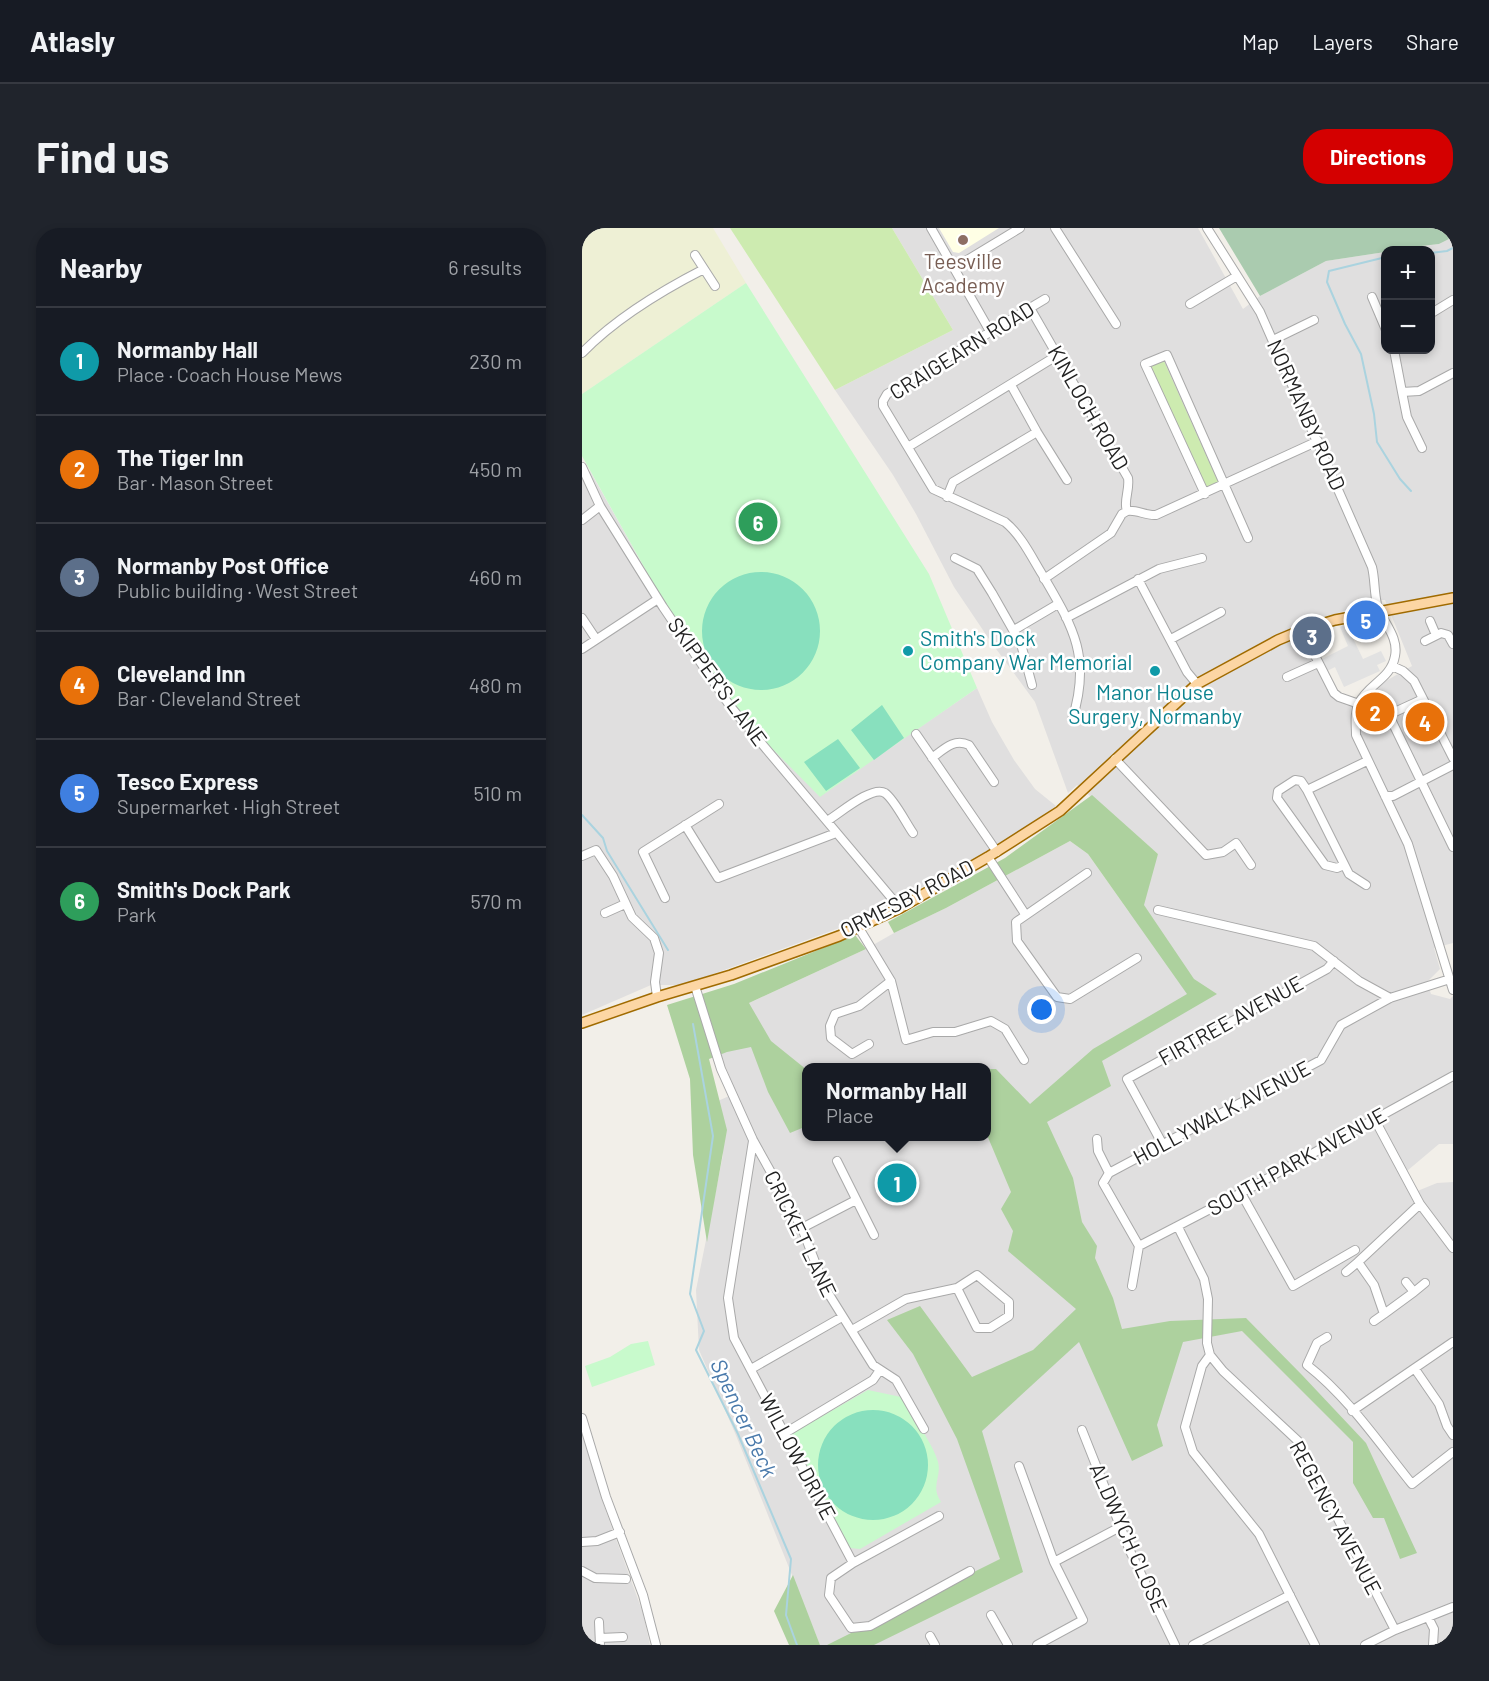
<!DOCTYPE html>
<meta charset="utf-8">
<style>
body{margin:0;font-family:Barlow,sans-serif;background:#20242c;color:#f1f3f6}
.controls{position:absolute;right:18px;top:18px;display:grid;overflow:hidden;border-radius:12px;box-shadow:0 3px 9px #0003}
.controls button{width:54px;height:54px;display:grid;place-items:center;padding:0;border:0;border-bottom:2px solid #363941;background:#171b24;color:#f1f3f6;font:30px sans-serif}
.you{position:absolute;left:460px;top:782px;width:21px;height:21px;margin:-15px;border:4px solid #fff;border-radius:50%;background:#1a73e8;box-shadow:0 0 0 9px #1a73e833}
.badge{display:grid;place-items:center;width:39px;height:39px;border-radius:50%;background:#d40000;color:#fff;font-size:20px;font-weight:700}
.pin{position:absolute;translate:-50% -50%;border:3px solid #fff;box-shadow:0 2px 6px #0006}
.popup{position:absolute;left:220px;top:835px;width:189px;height:78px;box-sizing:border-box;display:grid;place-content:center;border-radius:12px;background:#171b24;filter:drop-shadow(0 2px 4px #0005);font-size:20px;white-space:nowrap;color:#9ea1a6}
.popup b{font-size:22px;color:#f1f3f6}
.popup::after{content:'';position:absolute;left:50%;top:100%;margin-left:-12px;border:12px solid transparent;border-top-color:#171b24}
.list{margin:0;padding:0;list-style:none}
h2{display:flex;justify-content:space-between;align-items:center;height:78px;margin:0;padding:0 24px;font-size:26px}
h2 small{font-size:20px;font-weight:400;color:#9ea1a6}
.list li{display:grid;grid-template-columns:39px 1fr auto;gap:18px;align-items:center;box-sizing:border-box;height:108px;padding:0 24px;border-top:2px solid #363941}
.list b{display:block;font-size:22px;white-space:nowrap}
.list p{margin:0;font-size:20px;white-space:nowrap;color:#9ea1a6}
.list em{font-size:20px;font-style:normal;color:#9ea1a6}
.map{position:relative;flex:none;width:871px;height:1417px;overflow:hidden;border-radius:24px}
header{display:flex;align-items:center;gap:36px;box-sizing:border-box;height:84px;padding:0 30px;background:#171b24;border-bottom:2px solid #363941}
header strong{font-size:28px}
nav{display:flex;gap:33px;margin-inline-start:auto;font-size:21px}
.intro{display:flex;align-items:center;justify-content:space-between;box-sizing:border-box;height:144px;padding:0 36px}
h1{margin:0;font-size:42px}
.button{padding:15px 27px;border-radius:24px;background:#d40000;color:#fff;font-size:21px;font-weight:700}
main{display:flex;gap:36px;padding:0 36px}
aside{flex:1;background:#171b24;border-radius:24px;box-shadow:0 3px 9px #0003}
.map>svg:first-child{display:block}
</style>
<header>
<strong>Atlasly</strong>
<nav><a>Map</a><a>Layers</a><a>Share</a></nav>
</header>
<div class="intro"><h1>Find us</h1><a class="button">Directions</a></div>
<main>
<aside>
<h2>Nearby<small>6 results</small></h2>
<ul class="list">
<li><span class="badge" style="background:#0f9aa8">1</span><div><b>Normanby Hall</b><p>Place · Coach House Mews</p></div><em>230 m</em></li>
<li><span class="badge" style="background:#e8710a">2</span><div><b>The Tiger Inn</b><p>Bar · Mason Street</p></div><em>450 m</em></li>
<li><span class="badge" style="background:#5c6f8a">3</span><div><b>Normanby Post Office</b><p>Public building · West Street</p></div><em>460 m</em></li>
<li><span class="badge" style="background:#e8710a">4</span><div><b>Cleveland Inn</b><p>Bar · Cleveland Street</p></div><em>480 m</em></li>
<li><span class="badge" style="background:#3f7fe0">5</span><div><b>Tesco Express</b><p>Supermarket · High Street</p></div><em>510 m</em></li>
<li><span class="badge" style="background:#2e9e5b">6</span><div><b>Smith's Dock Park</b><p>Park</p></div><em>570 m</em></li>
</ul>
</aside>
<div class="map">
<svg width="871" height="1417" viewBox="0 0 871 1417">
<rect width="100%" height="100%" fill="#f2efe9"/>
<!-- residential -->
<path fill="#e0dfdf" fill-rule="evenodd" d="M310 0H616L661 81 678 68 744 33 803 24 804 122H848V22H813L857 16 871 9V715L852 720 858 741 845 754 849 766 868 771 871 768V916H857L819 948 828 966 855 955 871 954V1417H238L153 1205 117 1122 114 1062 141 927 129 876 154 865 138 824 167 775 284 721 312 705 364 680 488 613 506 626 547 684 576 626 495 557 486 565 453 474 409 414 372 359 334 286 311 247 253 162 371 102ZM786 372H803L830 438 802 454 781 477 754 463 721 397 779 377ZM225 840H405V908H225Z
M8 243 76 364 152 482 238 568 395 460 410 494 432 532 453 561 474 578 417 617 282 691 101 757H69L0 787V249Z
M0 1200 22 1278 61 1385 68 1417H0Z"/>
<!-- education -->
<path fill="#ffffe5" d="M357 0H417L377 25 371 24Z"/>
<!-- farmland -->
<path fill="#eef0d5" d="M0 0H131L164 55 0 166Z"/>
<!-- grass -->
<path fill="#cdebb0" d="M148 0H310L371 102 253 162Z
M582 133 637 256 624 264 566 138Z"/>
<!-- forest -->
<path fill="#add19e" d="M510 567 576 626 562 677 612 751 635 766 520 833 529 858 465 894 491 950 500 994 515 1018 513 1030 531 1070 540 1101 588 1093 664 1090 720 1147 784 1215 835 1325 818 1331 802 1290H791L771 1255V1214L660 1103 601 1114 575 1197 581 1218 550 1233 497 1114 400 1203 441 1344 292 1417H245L418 1331 375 1211 331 1126 305 1092 338 1078 390 1149 451 1122 494 1081 426 1023 431 1003 419 981 429 964 405 907V841H414L448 876 511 821 605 766 506 626 488 613 364 680 312 705 306 694 423 630Z
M273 707 284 721 167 775 189 813 225 842V898L208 905 186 864 169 819 145 824 127 831 145 902 125 1014 111 927 108 851 85 777 152 756Z
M211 1347 238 1417H207L192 1383Z"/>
<!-- cemetery -->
<path fill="#aacbaf" d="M637 0H871V9L857 16 804 22 803 24 744 33 678 68Z"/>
<!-- park -->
<path fill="#c8facc" d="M164 55 347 346 395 460 238 569 152 482 76 364 0 228V166Z
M66 1113 73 1137 10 1159 3 1138 28 1129 49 1116Z
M286 1162 319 1169C328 1184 352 1217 356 1234 360 1249 348 1258 359 1274L278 1321 268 1320 209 1206Z"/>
<!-- pitch -->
<path fill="#88e0be" d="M120 403a59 59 0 1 1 118 0a59 59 0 1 1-118 0Z
M300 477 322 510 292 532 269 502Z
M256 511 278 540 244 563 222 534Z
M236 1237a55 55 0 1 1 110 0a55 55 0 1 1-110 0Z"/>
<!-- parking -->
<path fill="#e2e2e2" d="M764 396 781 431 799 423 804 433 795 437 798 443 762 459 753 439 745 443 740 431 766 418 758 399Z"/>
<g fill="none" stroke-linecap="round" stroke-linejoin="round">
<!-- stream -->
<path stroke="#aad3df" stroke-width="2" d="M848 25 865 23 871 20
M804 29 747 43 745 54 763 96 779 126 792 186 795 214 818 251 829 263
M0 587 21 610 25 623 86 722
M111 796 131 908 108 1066 122 1103 114 1122 156 1206 209 1331 204 1387 215 1417"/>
<!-- minor casing -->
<g stroke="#a9a9a9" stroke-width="10">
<path id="minor" d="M349 0 409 105
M473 0 534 96
M625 0 678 84 790 339C793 351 792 364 795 376 800 394 817 408 813 428 809 451 786 456 777 475 772 485 774 497 774 507L826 616 871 762
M113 27 133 58
M372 40 438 0
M790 69 804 102
M463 71 305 166 301 173V178L351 261 423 294C439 307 449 328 460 346 491 399 510 429 490 492
M608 76 655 48
M448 80 546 250C548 263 541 273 545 283L540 286 529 305 462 351
M848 86 871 72
M691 112 732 92
M812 122 820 164 837 163 871 145
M0 125C34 90 79 63 122 41
M429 157 455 204 485 252
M820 164 825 189 840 220
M326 219 476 127
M0 239 18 278 81 379 148 478 318 680
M623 266 563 136 585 127 666 310
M365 269 371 254 455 204
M545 283C554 281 564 288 574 287L736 213
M0 292 18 278
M373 330 395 341 410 365 439 416 450 457
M556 351 605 444 615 456
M0 390 14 411
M484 390 577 341 620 330
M848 393 854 407
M432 402 476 376
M720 402 752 465 757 469 777 476
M589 411 639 384
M843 413 859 405 866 407 871 416
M0 421 76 371
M810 438 821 443 832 453 871 530
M705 449 736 435
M799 471 871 619
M791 494 841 471
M334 506 415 624
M350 530C362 521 372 510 387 517L412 554
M533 531 624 627 641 624 654 615 669 637
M725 562 785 533
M803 568H811L871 537
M245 593C257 586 290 557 303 565 312 571 324 595 331 605
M103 597 136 650 254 605
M0 628 14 622 31 648 50 689 72 710 77 725 73 754 75 769
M406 629 443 686
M762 637 755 640 743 637 695 570 696 563 713 552 719 553 725 562 767 646 784 657
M505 645 434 694 435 713 475 769 488 771 555 730
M83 670 61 624 137 576
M576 682 732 718 777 753 808 770
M23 685 43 676
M277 700 309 753 324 812 351 804H373L409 793 423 801 442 832
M113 758 139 841 171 912 220 1000 243 1060 291 1137 314 1152 342 1201
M287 816 270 826 249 810 248 798 253 786 277 778 309 753
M793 892 838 976 871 1020
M515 911 516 923 527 945 521 955 557 1018 550 1058
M171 913 146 1070 152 1110 271 1335
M581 917 545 851 745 741 752 733
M255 933 292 1007
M527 945 739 832 759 797 808 770 868 751
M659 965 711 1058 773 1022
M596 999 622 1051 626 1071 625 1115 628 1127 641 1143 716 1213 813 1402
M220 1000 274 972
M557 1018 659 965 871 848
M764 1044 776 1034
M832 1064 843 1055
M802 1086 832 1064 824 1054
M792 1093 802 1086 792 1057 776 1034 838 976
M270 1102 324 1071 375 1060 395 1100H408L427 1088V1074L395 1047 375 1060
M745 1109 735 1115 725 1137C766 1169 797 1215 830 1256L871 1224
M628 1127 620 1138 603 1199 611 1224 677 1306 733 1417
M169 1141 260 1089
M833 1141 857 1176 865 1198 871 1207
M770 1183 871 1114
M0 1190 24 1269 61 1367 74 1417
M500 1202 548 1323 593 1417
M203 1205 291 1152 298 1142
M437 1238 472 1334 501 1392 455 1417
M357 1288 271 1335 249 1350 247 1367 269 1400 288 1398 388 1343
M0 1314 15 1313 38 1304
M472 1334 538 1299
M0 1343 13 1350 44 1351
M409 1387 426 1417
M846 1389 852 1401 851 1417
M17 1394 18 1417
M348 1408 353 1417
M18 1410 41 1409
M611 1417 708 1367
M783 1417 813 1402 871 1379"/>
</g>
<!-- major casing -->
<g stroke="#a06b00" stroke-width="12">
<path id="major" d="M0 795 75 769 149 747 257 708 318 680 406 629 478 583 615 456 696 412 720 402 753 392 871 370"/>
</g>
<!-- minor -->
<use href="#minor" stroke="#fff" stroke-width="8"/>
<!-- major -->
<use href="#major" stroke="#fcd6a4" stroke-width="9"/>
</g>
<!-- markers -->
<circle fill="#8d6e63" stroke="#fff" stroke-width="2" cx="381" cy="12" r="6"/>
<g fill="#0f9aa8" stroke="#fff" stroke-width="2">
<circle cx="326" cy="423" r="6"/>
<circle cx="573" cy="443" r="6"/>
</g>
<g text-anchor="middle" stroke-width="5" stroke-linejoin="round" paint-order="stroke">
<!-- education labels -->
<g font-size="21" fill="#785e54" stroke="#fff">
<text x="381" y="41">Teesville<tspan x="381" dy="24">Academy</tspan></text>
</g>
<!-- street labels -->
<g font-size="21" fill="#222" stroke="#fff">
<text transform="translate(380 123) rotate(-32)" y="7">CRAIGEARN ROAD</text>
<text transform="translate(506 180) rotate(60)" y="7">KINLOCH ROAD</text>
<text transform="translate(724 187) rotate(66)" y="7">NORMANBY ROAD</text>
<text transform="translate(135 454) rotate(54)" y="7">SKIPPER'S LANE</text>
<text transform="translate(325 671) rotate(-27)" y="7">ORMESBY ROAD</text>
<text transform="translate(649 793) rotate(-29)" y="7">FIRTREE AVENUE</text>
<text transform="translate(640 885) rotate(-28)" y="7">HOLLYWALK AVENUE</text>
<text transform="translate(715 934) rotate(-29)" y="7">SOUTH PARK AVENUE</text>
<text transform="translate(218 1006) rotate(64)" y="7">CRICKET LANE</text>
<text transform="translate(215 1229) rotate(62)" y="7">WILLOW DRIVE</text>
<text transform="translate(753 1290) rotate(62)" y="7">REGENCY AVENUE</text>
<text transform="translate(546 1310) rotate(66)" y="7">ALDWYCH CLOSE</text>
</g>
<!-- culture labels -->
<g font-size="21" fill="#0d838f" stroke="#fff" text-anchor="start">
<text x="338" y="418">Smith's Dock<tspan x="338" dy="24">Company War Memorial</tspan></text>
<text x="573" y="472" text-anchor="middle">Manor House<tspan x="573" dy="24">Surgery, Normanby</tspan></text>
</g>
<!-- water labels -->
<g font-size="22" font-style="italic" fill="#4a7aab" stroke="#fff">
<text transform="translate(162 1190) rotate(65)" y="8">Spencer Beck</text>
</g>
</g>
</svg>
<div class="controls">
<button>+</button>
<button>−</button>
</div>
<div class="you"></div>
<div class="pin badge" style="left:315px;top:955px;background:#0f9aa8">1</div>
<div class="popup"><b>Normanby Hall</b>Place</div>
<div class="pin badge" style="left:793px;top:484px;background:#e8710a">2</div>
<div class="pin badge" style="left:730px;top:408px;background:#5c6f8a">3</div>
<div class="pin badge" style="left:843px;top:494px;background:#e8710a">4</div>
<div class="pin badge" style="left:784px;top:392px;background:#3f7fe0">5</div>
<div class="pin badge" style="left:176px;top:294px;background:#2e9e5b">6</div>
</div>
</main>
